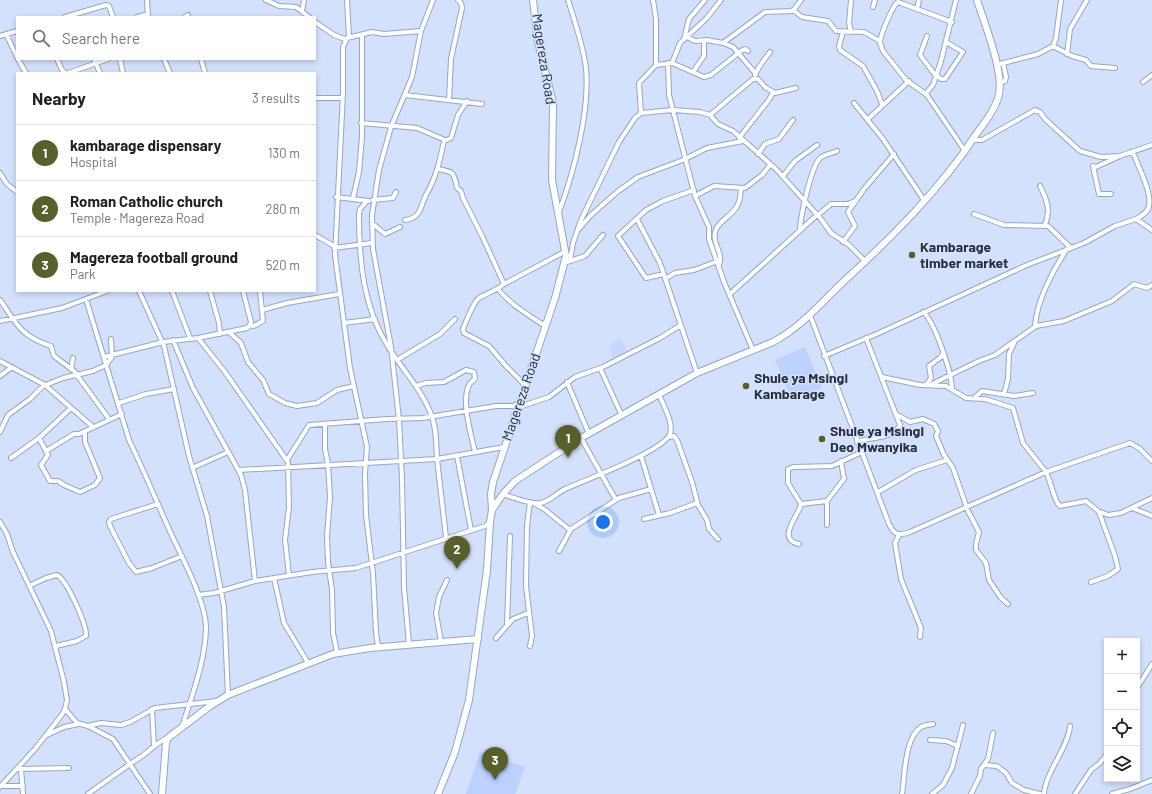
<!DOCTYPE html>
<meta charset="utf-8">
<style>
body{margin:0;font-family:Barlow,sans-serif;background:#f2f2f2;color:#202124}
.controls{position:absolute;right:12px;bottom:12px;display:grid;overflow:hidden;border-radius:0px;box-shadow:0 2px 6px #0003}
.controls button{width:36px;height:36px;display:grid;place-items:center;padding:0;border:0;border-bottom:1px solid #e0e0e0;background:#fff;color:#202124;font:20px sans-serif}
.you{position:absolute;left:603px;top:522px;width:14px;height:14px;margin:-10px;border:3px solid #fff;border-radius:50%;background:#1a73e8;box-shadow:0 0 0 6px #1a73e833}
.badge{display:grid;place-items:center;width:26px;height:26px;border-radius:50%;background:#585e2c;color:#fff;font-size:13px;font-weight:700}
.pin{position:absolute;translate:-50% -33px;filter:drop-shadow(0 1px 2px #0008)}
.pin::after{content:'';position:absolute;top:21px;width:14px;height:12px;background:inherit;clip-path:polygon(0 0,100% 0,50% 100%)}
.list{margin:0;padding:0;list-style:none}
h2{display:flex;justify-content:space-between;align-items:center;height:52px;margin:0;padding:0 16px;font-size:17px}
h2 small{font-size:13px;font-weight:400;color:#757577}
.list li{display:grid;grid-template-columns:26px 1fr auto;gap:12px;align-items:center;box-sizing:border-box;height:56px;padding:0 16px;border-top:1px solid #e0e0e0}
.list b{display:block;font-size:15px;white-space:nowrap}
.list p{margin:0;font-size:13px;white-space:nowrap;color:#757577}
.list em{font-size:13px;font-style:normal;color:#757577}
.icon{flex:none;width:22px;height:22px;fill:none;stroke:currentColor;stroke-width:2;stroke-linecap:round;stroke-linejoin:round}
.map{position:relative;flex:none;width:1152px;height:794px;overflow:hidden}
.search{position:absolute;background:#fff;box-shadow:0 2px 6px #0003;left:16px;top:16px;width:300px;height:44px;display:flex;align-items:center;gap:10px;box-sizing:border-box;padding:0 14px;border-radius:0px;color:#757577;font-size:15px}
.panel{position:absolute;background:#fff;box-shadow:0 2px 6px #0003;left:16px;top:72px;width:300px;height:220px;border-radius:0px}
.map>svg:first-child{display:block}
</style>
<div class="map">
<svg width="1152" height="794" viewBox="0 0 1152 794">
<rect width="100%" height="100%" fill="#d4e1fc"/>
<!-- built -->
<path fill="#c4d7ff" d="M621 338 627 352 613 359 609 345Z"/>
<!-- green -->
<path fill="#bcd1fe" d="M805 347 822 388 792 400 775 360Z
M480 752 525 767 515 794H466Z"/>
<g fill="none" stroke-linecap="round" stroke-linejoin="round">
<!-- street casing -->
<g stroke="#96a5c5" stroke-width="6">
<path id="street" d="M147 0 148 17
M266 0 279 6 296 7 309 17
M347 0 349 37
M653 0 656 19V65
M851 0 849 23 851 32
M873 7 875 0
M917 9 919 0
M793 10 802 17 828 21 836 31 864 32 880 41
M302 11 304 0
M65 17 106 5 109 6 113 17
M137 17 145 15 146 17
M185 17 188 15
M315 22 334 35 345 39
M952 22 898 2C892 6 880 36 880 43L883 51 906 80 927 95 965 151
M843 32 839 46 840 50 863 66 877 91 882 104
M6 34 17 57
M0 36 17 31
M927 36 920 55 936 76
M687 37 695 41 707 40 723 43 765 12 793 11 801 0
M684 39 689 19 705 0
M723 43 733 47 756 74
M1053 46 1072 56 1086 60 1091 66 1115 68
M1067 54 1070 29 1087 0
M18 59 26 73
M57 59 62 70 65 73
M94 59 100 73
M120 59 123 73
M164 59 170 73
M201 59 205 73
M668 63 669 95 695 196 709 227V239L724 282 753 350
M672 63 680 43 706 19 721 0
M996 65 1038 54 1053 46 1056 38 1061 0
M693 72 704 56V40
M68 73 108 59
M755 75 759 67 770 52
M936 75 941 79H945L963 52 946 42
M1143 82 1152 75
M1000 83 1005 81 1006 77 1003 63
M926 93 933 85 941 61 956 0
M405 95 482 104
M315 98H342
M449 100 451 59 462 8 461 3 458 0
M854 103 883 139 924 200
M641 113 639 83 656 65 672 63 704 77 711 75 741 51 745 49 748 51
M710 115 753 79H758L765 87 775 93 796 88
M868 119 909 81
M361 123 417 128 445 140
M739 138 768 101 773 93
M973 140H982L1035 110 1040 112 1045 119 1080 151 1101 157 1120 156
M1131 152 1134 155C1139 168 1152 193 1149 206 1148 213 1141 216 1136 219
M758 154 765 144 779 139 793 120
M438 169C454 172 454 172 457 188L461 191 463 198 483 238 504 284
M0 173 7 184 17 192
M783 176 795 161 817 145
M1040 186C1047 200 1051 210 1045 225
M1111 194H1099L1093 166 1096 167 1120 156 1152 145
M695 196 714 186 745 188 762 175 770 165
M336 197 369 201
M353 198 359 172 362 137V35
M373 200 393 198 396 192
M367 201 360 209 359 214C359 260 363 308 389 348 403 370 421 389 431 414 437 429 436 444 437 459 440 485 443 511 446 537
M559 212C574 172 590 111 586 68 583 45 575 22 568 0
M974 214 1004 225 1048 226 1071 248
M818 215 831 204H848L855 201
M637 219 660 263 697 373
M405 220C422 218 420 206 426 195 436 178 440 160 444 141L451 138 458 115 467 101
M372 223 385 234 400 227
M579 229 590 216 617 192 638 177 683 160 707 148 743 141
M800 231C800 218 811 167 820 158 825 154 831 154 837 151
M315 235 334 246
M843 242 855 226 848 212 864 189 894 154
M334 248 372 243
M570 261 573 243 581 220 619 142 635 118 641 113 673 110 700 112 710 115 718 124 733 131 776 169 821 219 831 233 849 245 866 262
M567 262 585 256 603 235
M719 265C724 253 712 244 715 232 717 222 732 216 737 206 741 200 740 195 741 189
M664 274 646 278 618 236 646 210 663 201 694 190
M665 279 675 273 694 270 718 261
M498 289C510 304 527 314 542 324L547 322
M139 291 164 346 189 456 207 516 224 607 228 695
M172 291 190 338
M210 291 219 323 220 334
M730 294 817 215
M86 299 129 440C145 473 158 505 173 538 184 561 205 601 206 626 206 660 192 695 182 727
M0 300C17 324 20 336 51 346L54 356 74 371 109 419
M262 310 287 303 339 294
M923 312C935 322 951 371 952 388
M810 315 889 524C894 535 899 536 910 532L1046 472C1051 481 1054 502 1060 506L1086 501 1098 511 1108 515 1121 513 1152 498
M0 321 62 308 107 291
M344 323 375 319
M250 325 254 326 263 321 260 291
M1035 327C1036 302 1053 270 1067 249
M230 333 241 343 248 362 263 380 269 394 285 403 297 406 317 403 337 390 354 386
M198 338 225 372 288 462 289 507 285 540 289 575
M173 340 193 388 241 475 245 490 255 581
M824 356 879 333 1027 265 1084 243 1115 226 1136 219 1152 230
M104 357 163 342 198 338 247 328 250 325 251 322 243 291
M397 360 440 334 455 319
M0 361 45 385 93 427
M600 368 622 416
M71 369 73 358
M0 376 12 367
M882 377 920 385 946 386 966 398 985 399 1010 407 1013 408 1023 443 1046 472 1130 443 1139 448 1152 461
M526 382 523 383 506 366 489 346 464 333 463 329C467 320 472 304 479 298 487 293 496 291 504 284L566 251
M567 382 589 434
M932 384 979 361 995 355 1036 326 1064 321 1112 301 1134 284 1147 288 1152 285
M926 385 931 378 929 366 941 357 943 353
M416 386 426 383 444 382 466 370 474 372 475 378C474 381 470 382 469 385 461 402 471 434 475 452
M1004 394 1008 379 1009 354 1015 341
M973 399 982 391 1014 396 1033 393
M119 403 146 394 174 389
M896 414 910 422 923 419 934 424 938 431 936 436 944 455 953 468 968 511 979 532 976 544V550L986 563 989 580 1001 598 1008 604
M325 424V449L328 464 330 497 327 536 328 562 332 590 333 633 337 652
M0 432 8 415 30 399 43 386 63 378 93 371 106 365 112 357 111 339
M669 437 674 436 677 440 692 482 698 505 707 520 709 529 718 539
M39 438 48 455 41 465 50 481H58L64 485 80 492 95 485 100 478 85 442V431
M581 438 616 500
M857 442C869 437 894 439 900 425L866 338
M46 451 74 434H79L122 414
M457 456 471 530
M641 456 659 515
M11 458 39 438 71 408
M287 460 309 425 387 419 423 418 496 406H514L518 403 519 407 549 397 575 377 603 367 660 338 681 325
M192 468 228 452
M239 470 437 459 504 447
M878 492 916 470 947 460
M503 494C510 497 534 505 541 503 550 501 557 493 565 489 585 480 662 452 670 434 674 423 663 405 659 394
M530 502 527 526 526 586 532 636 530 646
M158 504 111 519 109 522 110 526 129 563 136 572 152 568 182 556
M535 504 544 509 570 530
M801 504 827 501 844 479 841 461
M1132 508 1152 516
M644 519 670 513 697 503
M0 522 7 534 13 552 51 631 64 682 67 700 65 709 61 716 35 749 0 787
M827 525V501
M899 535 895 543 901 579 921 628 920 637
M799 544C775 539 800 514 801 504L788 483V469L793 467 832 466 862 452
M559 551 571 529 619 498 651 489
M274 578 284 623 308 663
M1091 582 1108 576 1118 569 1115 556 1099 512
M29 586 46 578 57 575C67 580 87 625 86 636L77 641 56 646
M198 595 214 593 255 581 312 572 356 568 485 526 490 522
M507 625 510 536
M496 638 513 619 528 613
M441 642 436 613 439 597 447 580
M409 644 404 587 402 479 399 419 391 347 373 249 372 215 379 170 391 127 412 77 421 31 433 0
M378 647 376 632 373 573 366 515 365 473 367 447 350 368 335 255 343 93V47L347 38 372 32 384 34 421 31
M1137 688 1152 664
M65 709 77 723 88 726 113 739 150 794
M152 709 154 746
M88 726 101 723 121 725 130 722 155 708 217 701
M47 735 64 727 79 724
M930 740 946 741 958 746
M984 765 997 766 1006 773 1012 783 1024 790 1040 794
M17 769 69 768
M21 769 23 794
M1 786H23
M88 794C106 781 124 768 142 756 151 750 158 741 168 738
M902 794C905 777 904 738 921 727 924 725 929 725 933 724
M932 794 943 785 952 768 963 725
M971 794 980 776 981 769 988 759 993 733
M1044 794C1045 773 1068 748 1070 726
M1075 794 1091 770 1100 763 1107 754
M1112 794 1130 789 1152 780"/>
</g>
<!-- secondary casing -->
<g stroke="#96a5c5" stroke-width="8">
<path id="secondary" d="M492 510 503 494 515 481 581 438 697 373 773 342C800 328 820 304 842 283 891 238 940 190 977 133 986 121 996 108 999 94 1004 72 984 22 977 0
M162 794 166 743 168 738 210 706 228 695 333 654 370 648 478 639
M438 794 455 752 469 700 487 570 490 522 492 510 491 494 493 482 555 298 566 256 552 180 553 103 538 42 533 0"/>
</g>
<!-- street -->
<use href="#street" stroke="#fff" stroke-width="4"/>
<!-- secondary -->
<use href="#secondary" stroke="#fff" stroke-width="6"/>
</g>
<!-- markers -->
<g fill="#585e2c" stroke="#d4e1fc" stroke-width="1.5">
<circle cx="912" cy="255" r="4"/>
<circle cx="746" cy="386" r="4"/>
<circle cx="822" cy="439" r="4"/>
</g>
<g text-anchor="middle" stroke-width="3" stroke-linejoin="round" paint-order="stroke">
<!-- street labels -->
<g font-size="14" fill="#292f3c" stroke="#d4e1fc">
<text transform="translate(544 59) rotate(81)" y="5">Magereza Road</text>
<text transform="translate(521 397) rotate(-71)" y="5">Magereza Road</text>
</g>
<!-- poi labels -->
<g font-size="14" font-weight="bold" fill="#292f3c" stroke="#d4e1fc" text-anchor="start">
<text x="920" y="252">Kambarage<tspan x="920" dy="16">timber market</tspan></text>
<text x="754" y="383">Shule ya Msingi<tspan x="754" dy="16">Kambarage</tspan></text>
<text x="830" y="436">Shule ya Msingi<tspan x="830" dy="16">Deo Mwanyika</tspan></text>
</g>
</g>
</svg>
<div class="controls">
<button>+</button>
<button>−</button>
<button><svg class="icon" aria-label="locate" viewBox="0 0 24 24"><circle cx="12" cy="12" r="6"/><path d="M12 2v4M12 18v4M2 12h4M18 12h4"/></svg></button>
<button><svg class="icon" aria-label="layers" viewBox="0 0 24 24"><path d="M12 4l9 5-9 5-9-5zM3 14l9 5 9-5"/></svg></button>
</div>
<div class="you"></div>
<div class="pin badge" style="left:568px;top:458px">1</div>
<div class="pin badge" style="left:457px;top:569px">2</div>
<div class="pin badge" style="left:495px;top:780px">3</div>
<div class="search"><svg class="icon" aria-label="search" viewBox="0 0 24 24"><circle cx="10" cy="10" r="6"/><path d="M15 15l6 6"/></svg>Search here</div>
<section class="panel">
<h2>Nearby<small>3 results</small></h2>
<ul class="list">
<li><span class="badge">1</span><div><b>kambarage dispensary</b><p>Hospital</p></div><em>130 m</em></li>
<li><span class="badge">2</span><div><b>Roman Catholic church</b><p>Temple · Magereza Road</p></div><em>280 m</em></li>
<li><span class="badge">3</span><div><b>Magereza football ground</b><p>Park</p></div><em>520 m</em></li>
</ul>
</section>
</div>
